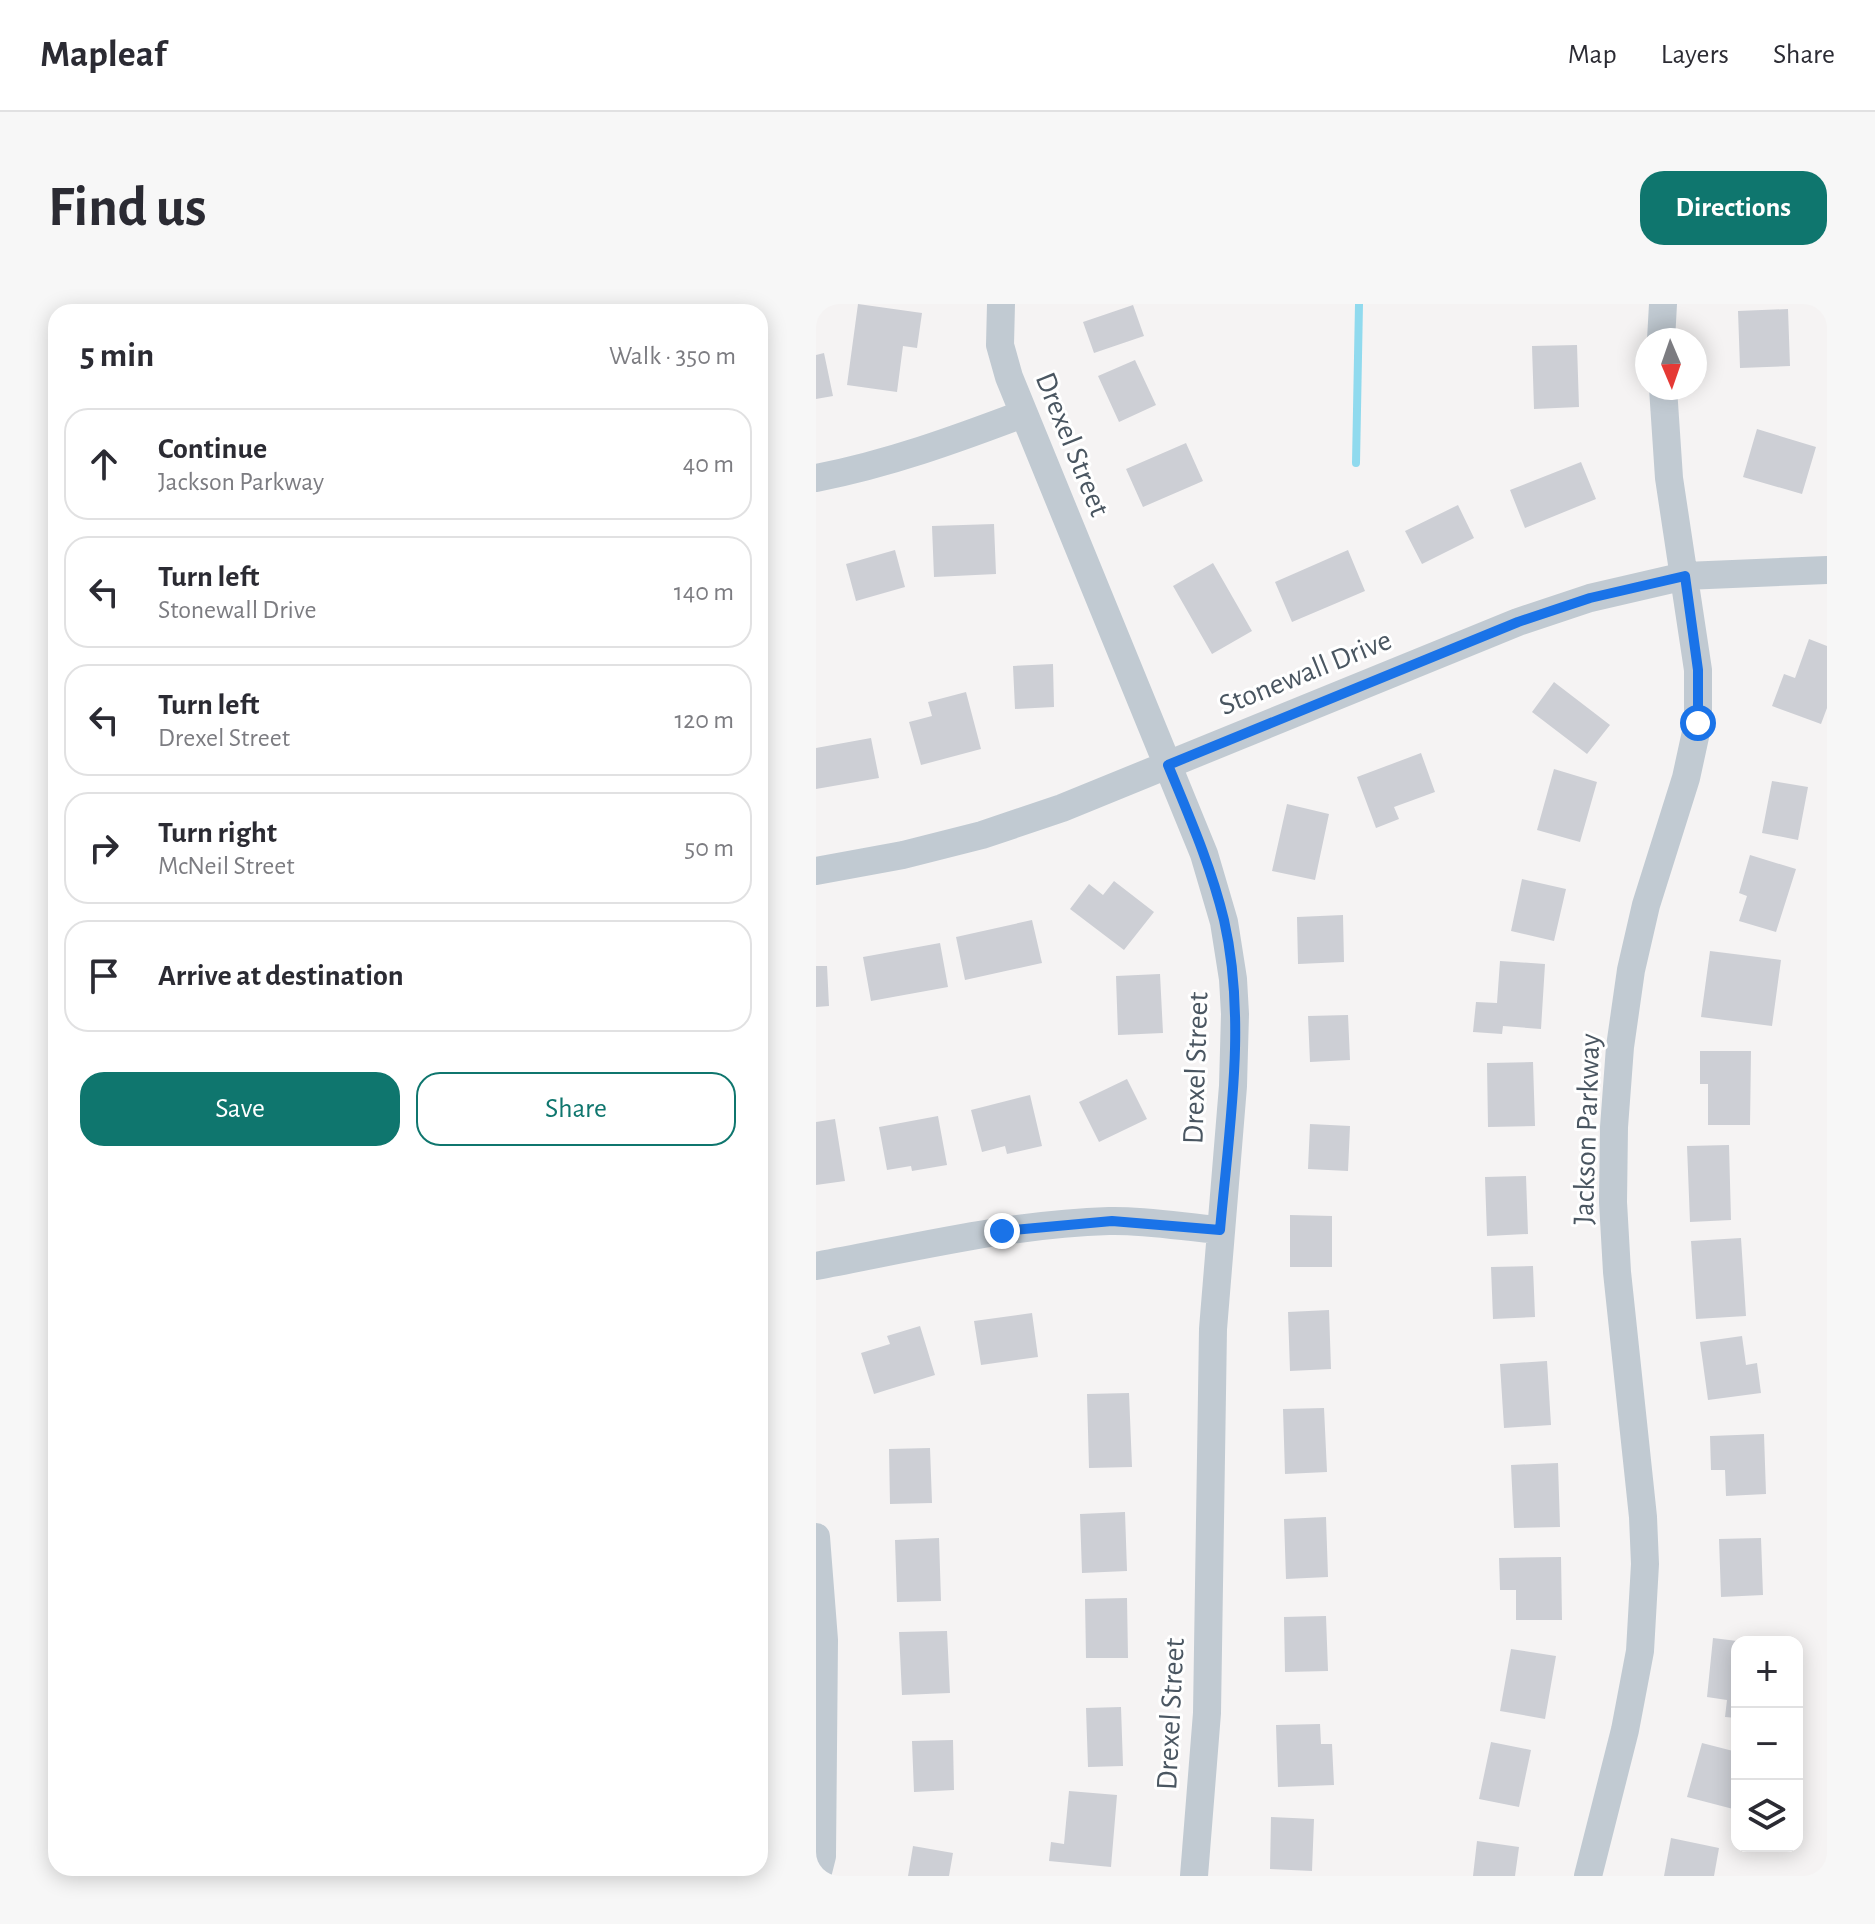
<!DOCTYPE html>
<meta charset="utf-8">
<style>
body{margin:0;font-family:"Alegreya Sans",sans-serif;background:#f7f7f7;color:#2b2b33}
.controls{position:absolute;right:24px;bottom:24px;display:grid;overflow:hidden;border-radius:16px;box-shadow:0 4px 20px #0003}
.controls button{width:72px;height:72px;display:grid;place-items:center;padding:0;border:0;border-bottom:2px solid #e1e1e2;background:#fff;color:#2b2b33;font:40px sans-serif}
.compass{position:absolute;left:819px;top:24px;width:72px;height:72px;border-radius:50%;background:#fff;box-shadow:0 4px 20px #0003;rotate:178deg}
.stop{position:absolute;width:24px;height:24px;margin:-18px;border:6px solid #1a73e8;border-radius:50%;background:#fff}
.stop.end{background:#1a73e8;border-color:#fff;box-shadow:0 2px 8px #0008}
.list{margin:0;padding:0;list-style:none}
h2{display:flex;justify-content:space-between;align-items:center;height:104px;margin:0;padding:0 32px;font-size:34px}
h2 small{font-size:26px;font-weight:400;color:#7c7c81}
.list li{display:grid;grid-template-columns:52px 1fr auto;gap:24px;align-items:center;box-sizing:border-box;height:112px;margin:0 16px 16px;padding:0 16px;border:2px solid #e1e1e2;border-radius:24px}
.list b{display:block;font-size:30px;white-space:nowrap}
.list p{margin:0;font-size:26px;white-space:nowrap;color:#7c7c81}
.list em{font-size:26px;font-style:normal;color:#7c7c81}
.actions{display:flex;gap:16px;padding:24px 32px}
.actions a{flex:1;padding:18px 0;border:2px solid #0f766e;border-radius:24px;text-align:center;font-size:28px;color:#0f766e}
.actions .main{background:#0f766e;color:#fff}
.icon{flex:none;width:44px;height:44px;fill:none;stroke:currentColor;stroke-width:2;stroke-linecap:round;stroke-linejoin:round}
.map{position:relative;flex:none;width:1011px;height:1572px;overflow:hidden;border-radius:24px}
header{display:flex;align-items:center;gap:48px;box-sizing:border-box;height:112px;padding:0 40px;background:#fff;border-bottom:2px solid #e1e1e2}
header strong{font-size:38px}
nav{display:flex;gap:44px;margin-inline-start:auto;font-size:28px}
.intro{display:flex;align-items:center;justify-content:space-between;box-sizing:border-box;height:192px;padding:0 48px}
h1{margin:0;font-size:56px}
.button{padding:20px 36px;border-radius:24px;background:#0f766e;color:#fff;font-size:28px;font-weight:700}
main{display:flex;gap:48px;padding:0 48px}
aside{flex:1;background:#fff;border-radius:24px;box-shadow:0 4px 20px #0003}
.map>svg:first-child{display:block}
</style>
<header>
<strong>Mapleaf</strong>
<nav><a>Map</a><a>Layers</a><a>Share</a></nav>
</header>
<div class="intro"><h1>Find us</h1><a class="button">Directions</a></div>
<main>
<aside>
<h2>5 min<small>Walk · 350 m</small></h2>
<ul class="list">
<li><svg class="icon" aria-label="ahead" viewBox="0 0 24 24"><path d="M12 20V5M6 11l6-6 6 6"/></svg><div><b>Continue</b><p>Jackson Parkway</p></div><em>40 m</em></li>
<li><svg class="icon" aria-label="left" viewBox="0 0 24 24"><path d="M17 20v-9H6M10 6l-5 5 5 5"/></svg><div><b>Turn left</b><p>Stonewall Drive</p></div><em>140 m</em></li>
<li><svg class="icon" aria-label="left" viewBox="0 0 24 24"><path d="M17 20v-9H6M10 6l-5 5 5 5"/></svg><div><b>Turn left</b><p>Drexel Street</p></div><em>120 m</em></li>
<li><svg class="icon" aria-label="right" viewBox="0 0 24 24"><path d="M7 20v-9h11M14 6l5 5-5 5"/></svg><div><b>Turn right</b><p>McNeil Street</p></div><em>50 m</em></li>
<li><svg class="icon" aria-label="arrive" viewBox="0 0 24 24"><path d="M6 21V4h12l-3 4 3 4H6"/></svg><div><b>Arrive at destination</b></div></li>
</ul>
<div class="actions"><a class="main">Save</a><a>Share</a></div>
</aside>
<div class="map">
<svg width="1011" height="1572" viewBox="0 0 1011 1572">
<rect width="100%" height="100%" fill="#f5f3f3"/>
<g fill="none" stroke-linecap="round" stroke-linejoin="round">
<!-- stream -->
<path stroke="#90daee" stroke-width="8" d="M540 159 543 0"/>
</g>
<!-- building -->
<path fill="#cdcfd5" d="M42 0 106 9 101 44 87 42 81 88 31 81Z
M317 1 328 32 278 49 267 18Z
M972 5 974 62 924 64 922 7Z
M761 41 763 103 718 105 716 42Z
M8 49 17 92 0 95V51Z
M319 56 340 101 303 118 282 72Z
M941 125 1000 143 986 190 927 173Z
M370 139 387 177 327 203 310 165Z
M765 158 780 195 709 224 694 186Z
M642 201 658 234 606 260 589 227Z
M178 220 180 270 118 273 116 222Z
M79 246 89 283 40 297 30 260Z
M532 246 549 287 476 318 459 278Z
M397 259 436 327 396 350 357 282Z
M993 335 1011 342V404L1005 420 956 402 968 370 979 374Z
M237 360 238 403 199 405 197 362Z
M738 378 794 421 771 450 716 408Z
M150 388 165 445 105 461 93 418 116 412 112 398Z
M55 434 63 474 0 485V444Z
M605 449 619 488 578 503 583 515 560 524 541 473Z
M738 465 781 478 764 538 721 526Z
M956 477 992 483 982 536 946 529Z
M471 500 513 510 499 576 456 567Z
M934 551 980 565 960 628 923 617 931 592 923 589Z
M706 575 750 585 738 637 695 627Z
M298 577 338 608 308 646 254 605 273 580 287 591Z
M527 611 528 658 482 660 481 613Z
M216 616 226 659 149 676 140 633Z
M124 639 132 683 55 697 47 653Z
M894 647 965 656 956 722 885 713Z
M684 657 729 660 725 725 687 722 686 730 657 728 660 698 681 699Z
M0 662H11L13 702 0 703Z
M344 670 347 729 302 731 300 672Z
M532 711 534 756 494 758 492 712Z
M884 747H935L934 821H892V780H884Z
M717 758 719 822 672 823 671 759Z
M311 775 331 815 283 838 263 798Z
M214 791 226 842 191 850 189 842 166 848 155 806Z
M122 812 131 861 96 867 95 862 71 866 63 823Z
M19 815 29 877 0 881V818Z
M494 820 534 822 532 867 492 865Z
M913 841 915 916 874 918 871 842Z
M710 872 712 930 671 932 669 873Z
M474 911 516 912V963H474Z
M925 934 930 1012 880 1015 875 937Z
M717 962 719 1013 677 1015 675 963Z
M513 1006 515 1065 474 1067 472 1008Z
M216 1009 222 1053 165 1061 158 1017Z
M104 1022 119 1071 58 1090 45 1049 74 1040 71 1032Z
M926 1032 930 1061 941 1059 945 1089 892 1096 884 1038Z
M731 1057 735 1121 688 1124 684 1060Z
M313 1089 316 1163 273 1164 271 1090Z
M508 1104 511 1168 469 1170 467 1105Z
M948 1130 950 1190 910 1192 909 1166H895L894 1132Z
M114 1144 116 1199 74 1200 73 1145Z
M742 1159 744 1223 698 1224 695 1161Z
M309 1208 311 1267 266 1269 264 1210Z
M510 1213 512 1273 470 1275 468 1215Z
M123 1234 125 1297 81 1298 79 1236Z
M945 1234 947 1291 905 1293 903 1235Z
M745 1253 746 1316H700V1286H684L683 1254Z
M311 1294 312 1354H270L269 1295Z
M510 1312 512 1367 469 1368 468 1313Z
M131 1327 134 1389 86 1391 83 1328Z
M897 1334 921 1337V1414L909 1413 911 1396 891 1393Z
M695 1345 740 1352 729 1415 684 1407Z
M305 1403 307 1462 272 1463 270 1404Z
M504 1420 505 1440H516L518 1481 462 1483 460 1421Z
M137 1436 138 1486 98 1488 96 1437Z
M675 1438 715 1446 703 1503 663 1495Z
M886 1439 921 1448V1469L918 1482 921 1483V1506L871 1493Z
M253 1487 301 1491 295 1563 233 1557 235 1538 248 1540Z
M455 1513 498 1515 496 1567 454 1565Z
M855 1534 903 1544 898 1572H848Z
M661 1537 703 1543 699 1572H657Z
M97 1542 137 1549 133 1572H92Z"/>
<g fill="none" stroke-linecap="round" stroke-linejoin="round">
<!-- street -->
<path stroke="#c1cad2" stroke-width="28" d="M185 0 184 41 193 73 388 550 408 618 417 675 419 710 417 782 397 1025 391 1409 378 1572
M845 36 847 0
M0 174C72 160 138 136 207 110
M0 567 87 551 166 531 246 504 702 318 774 294 869 272 1011 266
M0 962C97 944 194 920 293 917 329 916 367 923 404 926
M0 1233 8 1336 6 1552 1 1572
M772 1572 809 1426 824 1347 829 1260 827 1213 801 968 797 898 798 823 804 743 815 666 830 601 870 474 882 419V366L853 174 847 84"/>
</g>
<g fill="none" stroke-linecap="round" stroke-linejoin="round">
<!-- route -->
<path stroke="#1a73e8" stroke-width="10" d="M186 927 296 917 404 926C413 824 431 717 408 616 395 562 373 512 352 461L702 318 774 294 869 272 882 366V419"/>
</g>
<g text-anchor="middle" stroke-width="6" stroke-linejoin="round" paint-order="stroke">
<!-- street labels -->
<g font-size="30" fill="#4a5661" stroke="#fff">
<text transform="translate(257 140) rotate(68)" y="10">Drexel Street</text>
<text transform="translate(489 368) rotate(-22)" y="10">Stonewall Drive</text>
<text transform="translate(379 764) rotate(-88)" y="10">Drexel Street</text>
<text transform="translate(770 825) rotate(-88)" y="10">Jackson Parkway</text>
<text transform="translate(354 1410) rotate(-87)" y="10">Drexel Street</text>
</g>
</g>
</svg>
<div class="controls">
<button>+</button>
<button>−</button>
<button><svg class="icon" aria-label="layers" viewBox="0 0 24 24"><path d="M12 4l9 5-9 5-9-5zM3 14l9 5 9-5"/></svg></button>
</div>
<svg class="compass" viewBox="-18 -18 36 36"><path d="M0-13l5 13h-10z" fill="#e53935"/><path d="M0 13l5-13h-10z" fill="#7c7c81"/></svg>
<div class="stop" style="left:882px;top:419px"></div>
<div class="stop end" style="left:186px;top:927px"></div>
</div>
</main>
